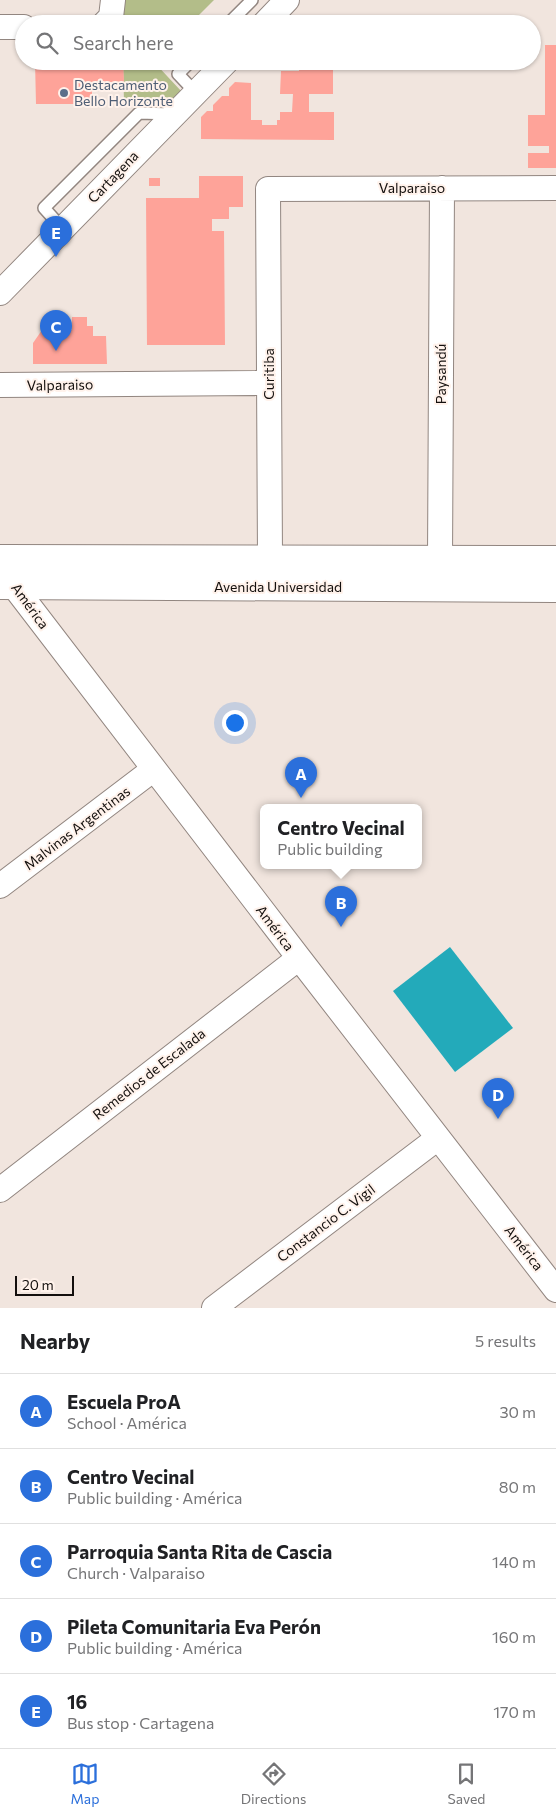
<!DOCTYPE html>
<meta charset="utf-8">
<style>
body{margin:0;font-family:Commissioner,sans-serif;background:#f2f2f2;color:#202124}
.scale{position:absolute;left:15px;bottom:12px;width:59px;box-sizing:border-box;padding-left:5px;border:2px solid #130f0d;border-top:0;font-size:14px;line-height:18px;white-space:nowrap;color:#130f0d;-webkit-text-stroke:4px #fff2eb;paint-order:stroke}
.you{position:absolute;left:234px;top:722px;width:18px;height:18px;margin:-12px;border:4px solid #fff;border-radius:50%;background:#1a73e8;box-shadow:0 0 0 8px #1a73e833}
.badge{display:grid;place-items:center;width:32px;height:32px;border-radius:50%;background:#2b6fdb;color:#fff;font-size:16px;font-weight:700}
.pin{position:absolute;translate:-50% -41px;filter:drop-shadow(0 1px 2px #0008)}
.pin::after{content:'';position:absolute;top:26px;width:18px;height:15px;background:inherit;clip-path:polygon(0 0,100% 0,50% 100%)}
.popup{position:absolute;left:260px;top:804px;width:162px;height:65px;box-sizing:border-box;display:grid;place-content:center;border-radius:8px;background:#fff;filter:drop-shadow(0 1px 4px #0005);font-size:16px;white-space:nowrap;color:#757577}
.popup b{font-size:19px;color:#202124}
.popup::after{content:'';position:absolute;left:50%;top:100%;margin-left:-10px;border:10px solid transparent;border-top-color:#fff}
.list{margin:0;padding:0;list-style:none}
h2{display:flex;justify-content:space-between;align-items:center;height:65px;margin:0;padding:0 20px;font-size:21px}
h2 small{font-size:16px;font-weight:400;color:#757577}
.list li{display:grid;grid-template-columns:32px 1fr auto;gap:15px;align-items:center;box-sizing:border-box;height:75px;padding:0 20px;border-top:1px solid #e0e0e0}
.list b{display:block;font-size:19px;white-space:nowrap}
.list p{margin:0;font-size:16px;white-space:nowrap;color:#757577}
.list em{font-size:16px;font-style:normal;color:#757577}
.icon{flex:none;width:28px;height:28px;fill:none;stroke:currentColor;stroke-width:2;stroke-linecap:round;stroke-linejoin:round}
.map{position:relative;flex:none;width:556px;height:1308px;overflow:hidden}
.search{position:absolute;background:#fff;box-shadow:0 1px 4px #0004;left:15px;right:15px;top:15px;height:55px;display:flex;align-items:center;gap:12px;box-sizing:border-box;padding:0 18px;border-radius:28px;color:#757577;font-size:19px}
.sheet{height:440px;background:#fff}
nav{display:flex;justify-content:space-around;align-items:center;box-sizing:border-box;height:70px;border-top:1px solid #e0e0e0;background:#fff;font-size:14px;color:#757577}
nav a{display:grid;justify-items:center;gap:2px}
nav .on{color:#2b6fdb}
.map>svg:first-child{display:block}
</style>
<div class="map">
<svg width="556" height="1308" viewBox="0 0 556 1308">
<rect width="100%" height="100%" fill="#f1e5de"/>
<!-- green -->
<path fill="#b3bd89" d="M122 0H214L190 24H123Z
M123 61H153L182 92 170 104 124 102Z"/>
<!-- water -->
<path fill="#23aaba" d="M450 947 513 1028 455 1072 393 991Z"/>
<!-- building -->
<path fill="#fea399" d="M310 19H325V24H310Z
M545 45H556V168H528V153H549V146H528V115H545Z
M35 61H123L124 82H92V104H36Z
M299 61H333V94H309V112H334V140L201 139V117L207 111H213V105L222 96H229V88L235 82 251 83V120H262V125H277V120H280V112H292L293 94H280L281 71H299Z
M199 176H243V207H229V219H212V231H224L225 345H147L146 198H199Z
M149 178H160V186H149Z
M72 317H87V326H93V336H106L107 364H33V343L42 330H72Z"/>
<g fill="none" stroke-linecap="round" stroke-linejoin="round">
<!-- service casing -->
<g stroke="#928680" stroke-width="14">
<path id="service" d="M228 24 252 0
M191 61 178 74 196 93
M63 229 44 208 139 113 172 114"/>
</g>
<!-- minor casing -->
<g stroke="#928680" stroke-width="26">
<path id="minor" d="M104 24 111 17 113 0
M264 24 287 0
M0 27H24
M0 293 227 61
M0 385 269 383
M270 558 268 189 556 188
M440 559 442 188
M11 570V579L13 585 299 958 556 1290
M0 886 154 769
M0 1190 299 958
M214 1308 438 1138"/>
</g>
<!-- secondary casing -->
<g stroke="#928680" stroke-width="30">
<path id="secondary" d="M0 559 556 560
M0 585 556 588"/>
</g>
<!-- service -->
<use href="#service" stroke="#fff" stroke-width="11"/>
<!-- minor -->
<use href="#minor" stroke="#fff" stroke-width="24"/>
<!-- secondary -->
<use href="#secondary" stroke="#fff" stroke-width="28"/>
</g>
<!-- markers -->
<circle fill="#5c6f8a" stroke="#fff2eb" stroke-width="2" cx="64" cy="93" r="5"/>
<g text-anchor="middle" stroke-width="4" stroke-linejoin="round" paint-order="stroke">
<!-- service labels -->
<g font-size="14" fill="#4e5e75" stroke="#fff2eb" text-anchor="start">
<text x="74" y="90">Destacamento<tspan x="74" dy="16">Bello Horizonte</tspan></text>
</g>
<!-- street labels -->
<g font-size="14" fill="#130f0d" stroke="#fff2eb">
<text transform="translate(113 177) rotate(-46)" y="5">Cartagena</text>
<text x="412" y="193">Valparaiso</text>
<text transform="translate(269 374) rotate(-90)" y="5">Curitiba</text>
<text transform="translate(441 374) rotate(-90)" y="5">Paysandú</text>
<text transform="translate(60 385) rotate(-1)" y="5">Valparaiso</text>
<text x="278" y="592">Avenida Universidad</text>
<text transform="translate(30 606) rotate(54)" y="5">América</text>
<text transform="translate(77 828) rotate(-37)" y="5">Malvinas Argentinas</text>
<text transform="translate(275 928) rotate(53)" y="5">América</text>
<text transform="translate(149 1074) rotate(-38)" y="5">Remedios de Escalada</text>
<text transform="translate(326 1223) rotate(-37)" y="5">Constancio C. Vigil</text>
<text transform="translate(524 1248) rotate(52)" y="5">América</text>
</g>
</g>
</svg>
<div class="scale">20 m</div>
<div class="you"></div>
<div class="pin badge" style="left:301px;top:798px">A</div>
<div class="pin badge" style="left:341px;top:927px">B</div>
<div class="popup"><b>Centro Vecinal</b>Public building</div>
<div class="pin badge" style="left:56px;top:351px">C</div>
<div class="pin badge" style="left:498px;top:1119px">D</div>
<div class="pin badge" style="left:56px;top:257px">E</div>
<div class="search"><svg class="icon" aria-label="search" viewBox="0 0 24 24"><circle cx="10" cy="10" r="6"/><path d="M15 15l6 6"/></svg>Search here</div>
</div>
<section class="sheet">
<h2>Nearby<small>5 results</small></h2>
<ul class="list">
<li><span class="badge">A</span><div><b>Escuela ProA</b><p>School · América</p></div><em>30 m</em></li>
<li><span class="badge">B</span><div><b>Centro Vecinal</b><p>Public building · América</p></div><em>80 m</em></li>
<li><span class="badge">C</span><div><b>Parroquia Santa Rita de Cascia</b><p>Church · Valparaiso</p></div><em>140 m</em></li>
<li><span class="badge">D</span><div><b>Pileta Comunitaria Eva Perón</b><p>Public building · América</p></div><em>160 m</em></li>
<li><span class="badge">E</span><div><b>16</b><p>Bus stop · Cartagena</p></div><em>170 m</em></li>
</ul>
</section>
<nav>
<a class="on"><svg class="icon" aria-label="map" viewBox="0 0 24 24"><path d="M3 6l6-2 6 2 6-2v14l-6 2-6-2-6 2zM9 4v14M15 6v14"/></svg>Map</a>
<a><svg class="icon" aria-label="directions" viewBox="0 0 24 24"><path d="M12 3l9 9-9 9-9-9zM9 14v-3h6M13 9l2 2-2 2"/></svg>Directions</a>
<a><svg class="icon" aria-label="saved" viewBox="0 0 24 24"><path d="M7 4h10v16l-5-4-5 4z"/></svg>Saved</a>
</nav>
